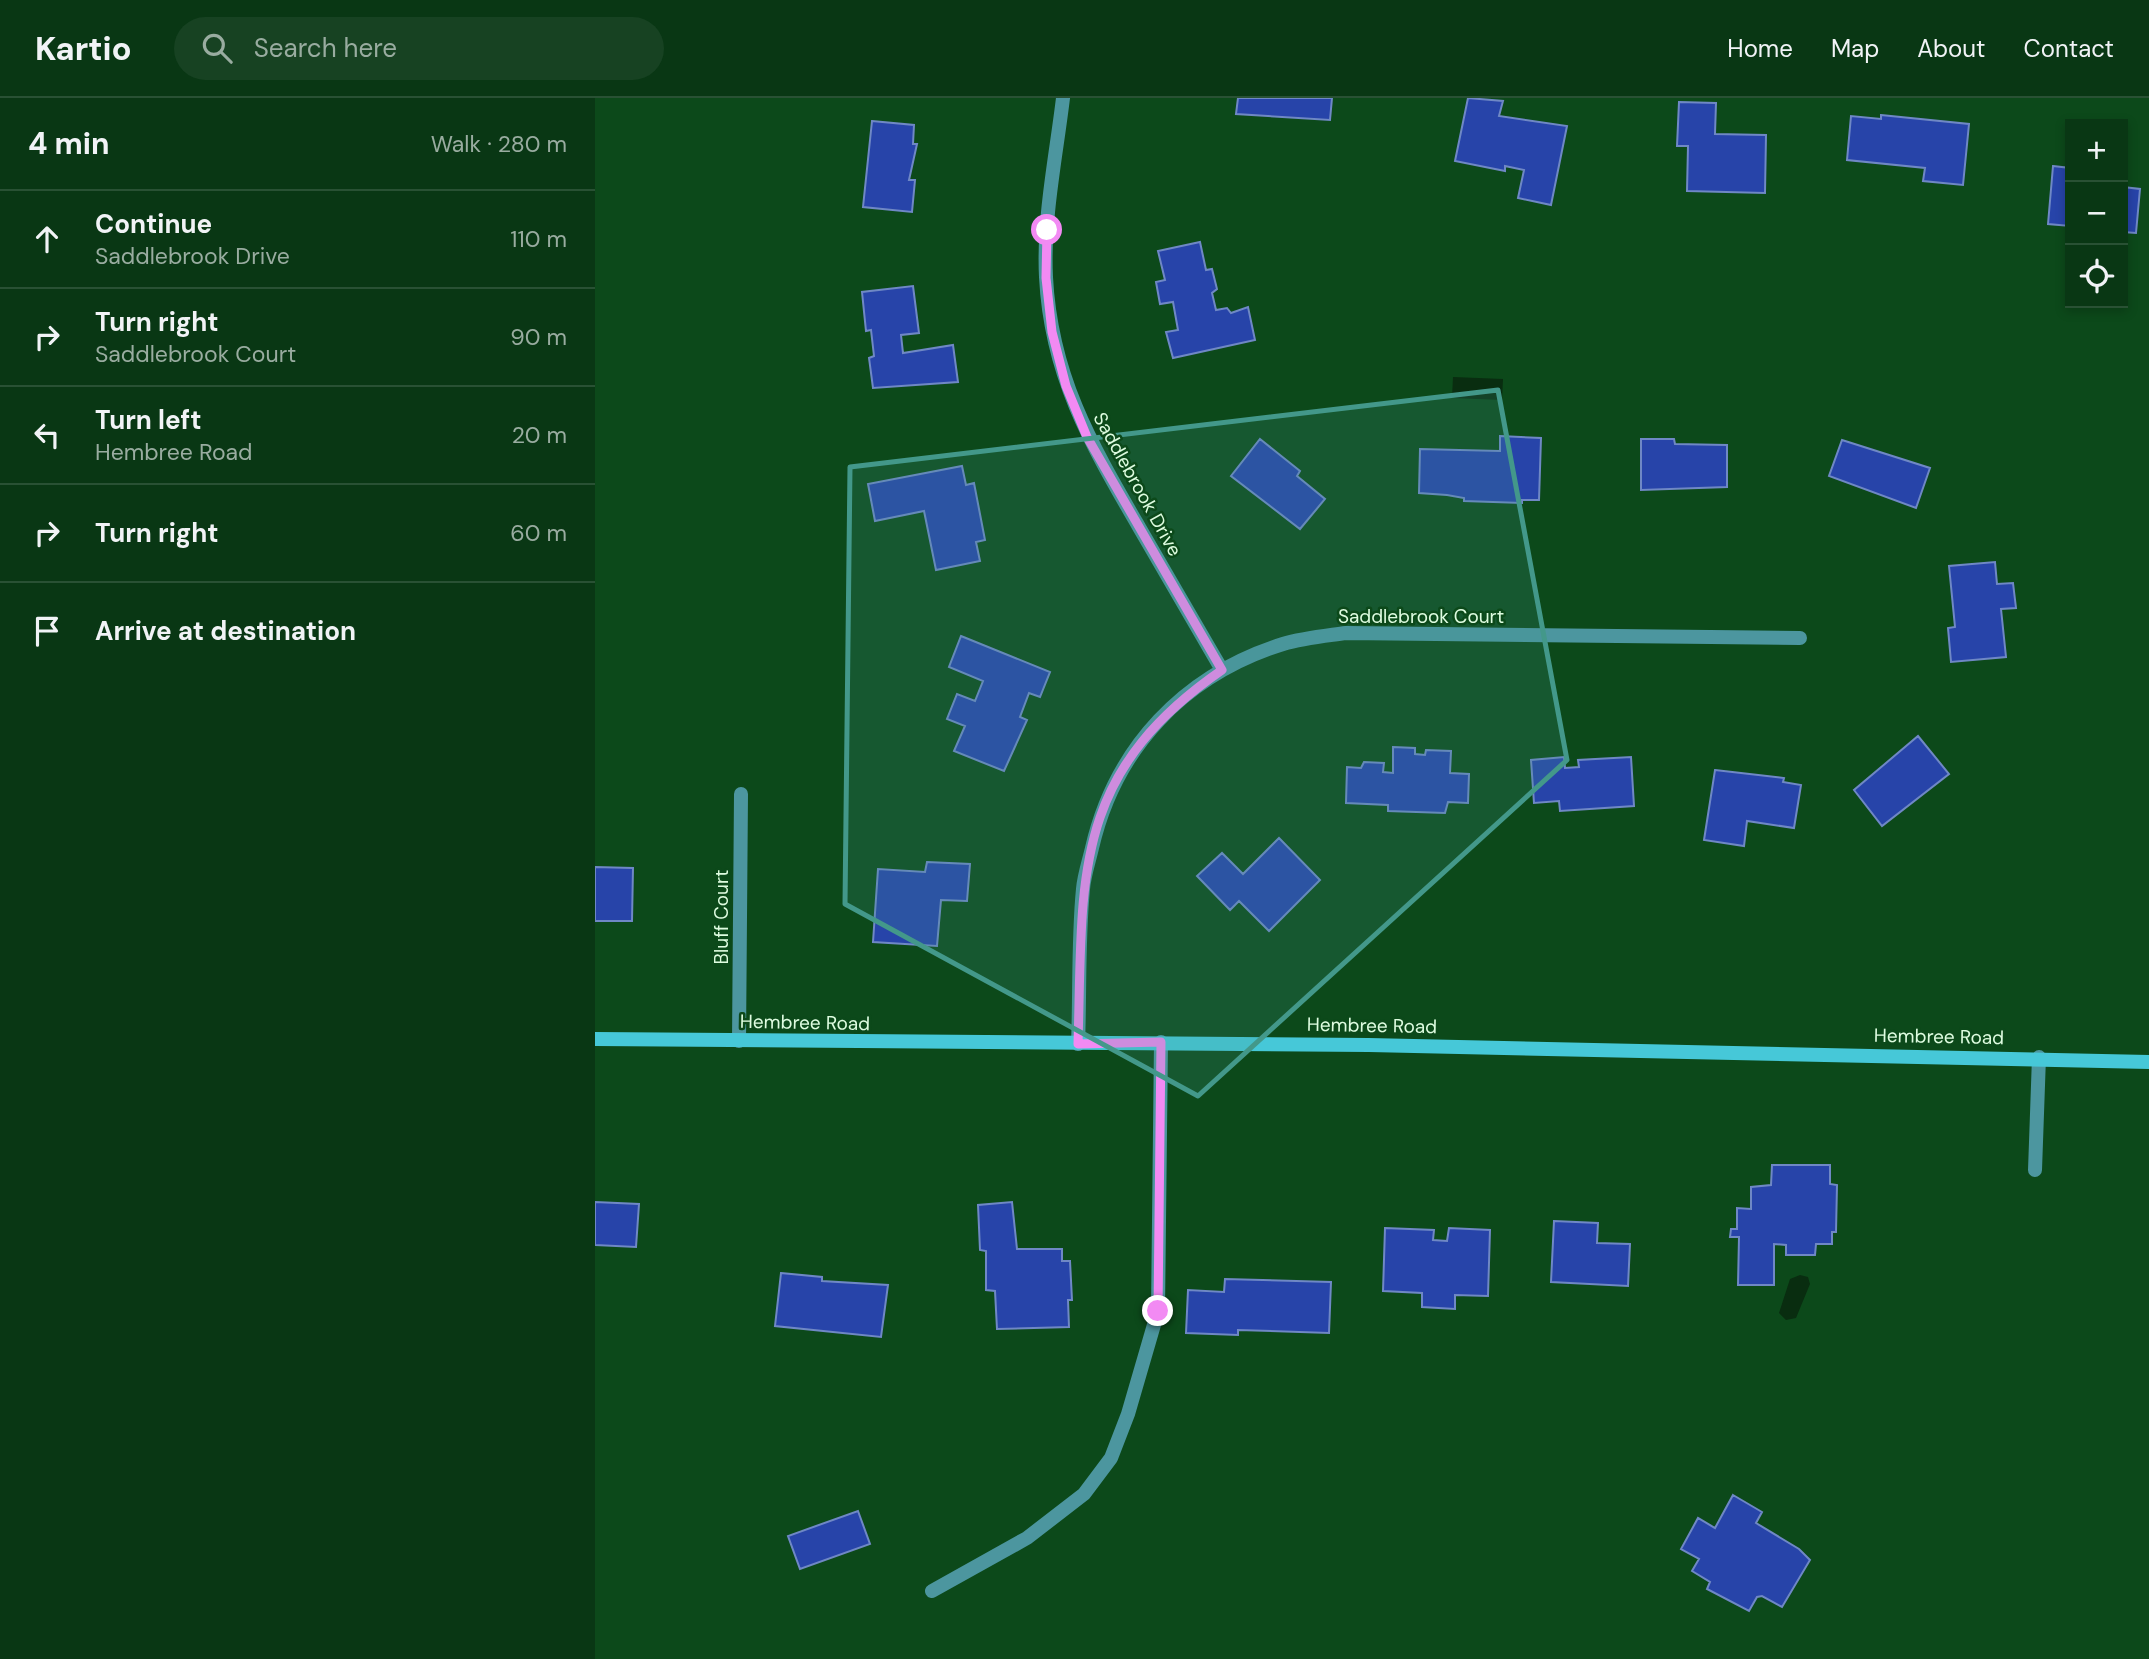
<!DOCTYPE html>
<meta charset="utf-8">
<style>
body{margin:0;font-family:"DM Sans",sans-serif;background:#174222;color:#f1f3f6}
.controls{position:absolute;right:21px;top:21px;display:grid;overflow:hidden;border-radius:0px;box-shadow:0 4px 10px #0003}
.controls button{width:63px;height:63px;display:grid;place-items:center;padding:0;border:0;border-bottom:2px solid #295134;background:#093714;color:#f1f3f6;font:35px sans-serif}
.stop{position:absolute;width:21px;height:21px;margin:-16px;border:5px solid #f28af3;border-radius:50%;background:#fff}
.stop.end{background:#f28af3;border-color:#fff;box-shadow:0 2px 7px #0008}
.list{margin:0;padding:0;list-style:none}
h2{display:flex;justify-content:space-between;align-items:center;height:91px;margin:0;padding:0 28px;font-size:30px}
h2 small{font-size:23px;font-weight:400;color:#99aca0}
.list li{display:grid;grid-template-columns:46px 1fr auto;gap:21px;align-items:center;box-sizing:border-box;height:98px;padding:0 28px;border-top:2px solid #295134}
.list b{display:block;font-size:26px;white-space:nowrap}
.list p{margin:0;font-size:23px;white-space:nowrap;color:#99aca0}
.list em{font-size:23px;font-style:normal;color:#99aca0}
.icon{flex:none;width:38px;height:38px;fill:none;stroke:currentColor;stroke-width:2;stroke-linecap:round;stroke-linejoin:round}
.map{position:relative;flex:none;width:1554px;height:1561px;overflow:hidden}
header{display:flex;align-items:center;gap:42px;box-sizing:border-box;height:98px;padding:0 35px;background:#093714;border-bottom:2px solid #295134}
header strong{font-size:33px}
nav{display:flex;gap:38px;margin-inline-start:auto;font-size:24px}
.search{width:490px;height:63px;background:#174222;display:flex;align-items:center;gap:18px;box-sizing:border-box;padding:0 24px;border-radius:38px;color:#99aca0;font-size:26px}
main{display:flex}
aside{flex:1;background:#093714}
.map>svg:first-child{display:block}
</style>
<header>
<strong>Kartio</strong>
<div class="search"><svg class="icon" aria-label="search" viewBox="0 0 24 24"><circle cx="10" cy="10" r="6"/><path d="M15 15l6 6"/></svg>Search here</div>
<nav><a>Home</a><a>Map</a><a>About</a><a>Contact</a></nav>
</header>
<main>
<aside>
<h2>4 min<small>Walk · 280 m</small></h2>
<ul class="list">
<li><svg class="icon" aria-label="ahead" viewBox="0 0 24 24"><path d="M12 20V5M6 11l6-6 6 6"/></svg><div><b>Continue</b><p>Saddlebrook Drive</p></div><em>110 m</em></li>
<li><svg class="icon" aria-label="right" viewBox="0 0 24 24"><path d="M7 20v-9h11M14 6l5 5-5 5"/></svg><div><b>Turn right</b><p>Saddlebrook Court</p></div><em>90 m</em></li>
<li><svg class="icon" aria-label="left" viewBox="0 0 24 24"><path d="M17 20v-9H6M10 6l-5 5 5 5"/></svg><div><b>Turn left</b><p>Hembree Road</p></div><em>20 m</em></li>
<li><svg class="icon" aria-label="right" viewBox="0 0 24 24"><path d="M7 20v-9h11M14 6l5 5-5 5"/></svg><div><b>Turn right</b></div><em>60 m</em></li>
<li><svg class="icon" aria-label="arrive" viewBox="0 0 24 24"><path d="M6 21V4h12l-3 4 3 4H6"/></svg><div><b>Arrive at destination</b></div></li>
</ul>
</aside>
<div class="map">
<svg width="1554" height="1561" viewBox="0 0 1554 1561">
<rect width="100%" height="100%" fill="#0c491a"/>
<!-- water -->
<path fill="#092d10" d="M858 279 908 281 907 302 857 300Z
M1205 1177 1213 1179 1215 1186 1201 1220 1191 1222 1184 1215 1195 1181Z"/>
<!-- building -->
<path fill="#2744a9" stroke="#6f88c5" stroke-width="2" d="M643 0H737L735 22 641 16Z
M873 0 908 3 904 18 972 28 956 107 923 100 929 72 910 68V73L860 63Z
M1084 4 1121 5 1120 36 1171 37 1170 95 1092 93 1093 48H1082Z
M1286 17 1374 26 1368 87 1328 83 1330 70 1252 62 1256 18 1286 21Z
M277 23 319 27 318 46H322L314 82H320L317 114 268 109Z
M1458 68 1475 70V128L1453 126Z
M1528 89 1545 91 1541 135 1528 134Z
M605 144 611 172 617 171 622 191 617 195 621 212 632 210 636 215 653 209 660 242 578 260 571 234 583 232 578 204 565 206 561 184 570 182 563 153Z
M318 188 324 235 306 237 308 255 358 247 363 284 278 290 274 260 279 258 276 232 271 233 267 194Z
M905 338 946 340 944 402H927V405L869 403V400L852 397 824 395 825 351 905 353Z
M665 341 705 373 702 378 730 401 705 431 636 378Z
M1046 341H1079L1080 346 1132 347V389L1046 392Z
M1247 342 1335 370 1321 410 1234 378Z
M367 368 371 387 379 385 390 442 381 444 385 463 341 472 329 413 280 423 273 386Z
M1400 464 1402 486 1418 485 1421 510 1406 511 1411 559 1356 564 1353 530 1360 529 1354 468Z
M366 538 455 574 445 599 434 595 425 619 432 622 409 673 359 653 370 628 352 621 362 596 380 603 388 583 354 569Z
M1323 638 1354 676 1287 728 1259 692Z
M798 649 820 650V656L830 657 831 652 856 653 855 675 874 676 873 705 853 704 850 715 793 713V707L751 705 752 669 766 670 769 664 789 665 788 674 798 675Z
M969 659 970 670 984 669 983 662 1036 659 1039 708 965 713 964 703 939 705 936 662Z
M1120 672 1189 680 1188 684 1206 687 1199 730 1152 723 1149 748 1109 742Z
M684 740 725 782 674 833 644 803 635 812 602 778 627 755 648 776Z
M332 764 375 766 372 803 346 802 342 848 278 844 283 771 330 774Z
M0 769 38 770 37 823H0Z
M1177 1067H1235V1086L1242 1087 1241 1134H1237V1146H1221L1220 1157H1191V1147L1179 1146V1187H1143L1144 1139H1135L1136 1131H1142V1110L1156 1111V1089L1176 1087Z
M0 1104 44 1106 41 1149 0 1147Z
M417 1104 422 1151H467V1163H475L477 1202H473L474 1229 402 1231 400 1193 391 1192V1153L385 1152 383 1107Z
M959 1123 1003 1125 1002 1145 1035 1146 1033 1188 956 1184Z
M790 1130 839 1132 838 1142 852 1143 854 1130 895 1132 893 1198 860 1197V1211L827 1209V1195L788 1193Z
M186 1175 227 1179V1183L293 1187 286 1239 180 1228Z
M630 1181 736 1184 734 1235 643 1232V1237L591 1235 593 1192 629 1194Z
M1138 1397 1167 1414 1161 1425 1204 1451 1215 1462 1187 1509 1167 1498 1162 1499 1154 1513 1112 1491 1115 1484 1097 1473 1104 1461 1086 1451 1103 1420 1120 1430Z
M263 1413 275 1446 205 1471 193 1438Z"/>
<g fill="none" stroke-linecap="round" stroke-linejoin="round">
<!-- lane -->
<path stroke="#4c969f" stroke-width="14" d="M1440 1072 1444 959
M337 1493 432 1440 489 1396 516 1360 533 1316 563 1213 566 944"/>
<!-- street -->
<path stroke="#4c969f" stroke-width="14" d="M468 0C461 59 448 120 451 179 456 278 496 346 544 429 572 477 599 524 627 572
M144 943 146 696
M483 946C485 895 483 842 488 791 489 778 494 763 497 750 520 650 589 577 688 546 708 540 730 538 751 535L1205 540"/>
<!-- secondary -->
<path stroke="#46c8d8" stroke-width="14" d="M0 941 774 947 1554 964"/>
</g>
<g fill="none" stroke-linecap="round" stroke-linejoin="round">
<!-- route -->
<path stroke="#f28af3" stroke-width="9" d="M452 132 451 180 457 234 471 288 492 339 627 572C475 677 488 780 483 946L566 944 563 1213"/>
</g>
<!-- marked area -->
<path fill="#43988a" fill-opacity="0.2" stroke="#43988a" stroke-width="5" stroke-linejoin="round" d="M903 292 972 662 603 998 250 806 255 369Z"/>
<g text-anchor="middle" stroke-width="5" stroke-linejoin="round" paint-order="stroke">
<!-- street labels -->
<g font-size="19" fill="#defce0" stroke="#0c491a">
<text transform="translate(543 386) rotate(61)" y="7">Saddlebrook Drive</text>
<text x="826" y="525">Saddlebrook Court</text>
<text transform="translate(126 819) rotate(-90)" y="7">Bluff Court</text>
<text transform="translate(210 924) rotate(1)" y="7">Hembree Road</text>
<text transform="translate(777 927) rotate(1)" y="7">Hembree Road</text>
<text transform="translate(1344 938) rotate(1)" y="7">Hembree Road</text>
</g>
</g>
</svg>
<div class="controls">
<button>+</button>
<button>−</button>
<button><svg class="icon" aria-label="locate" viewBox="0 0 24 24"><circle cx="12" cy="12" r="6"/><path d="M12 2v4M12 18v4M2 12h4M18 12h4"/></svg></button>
</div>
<div class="stop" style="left:452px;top:132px"></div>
<div class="stop end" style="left:563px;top:1213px"></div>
</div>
</main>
